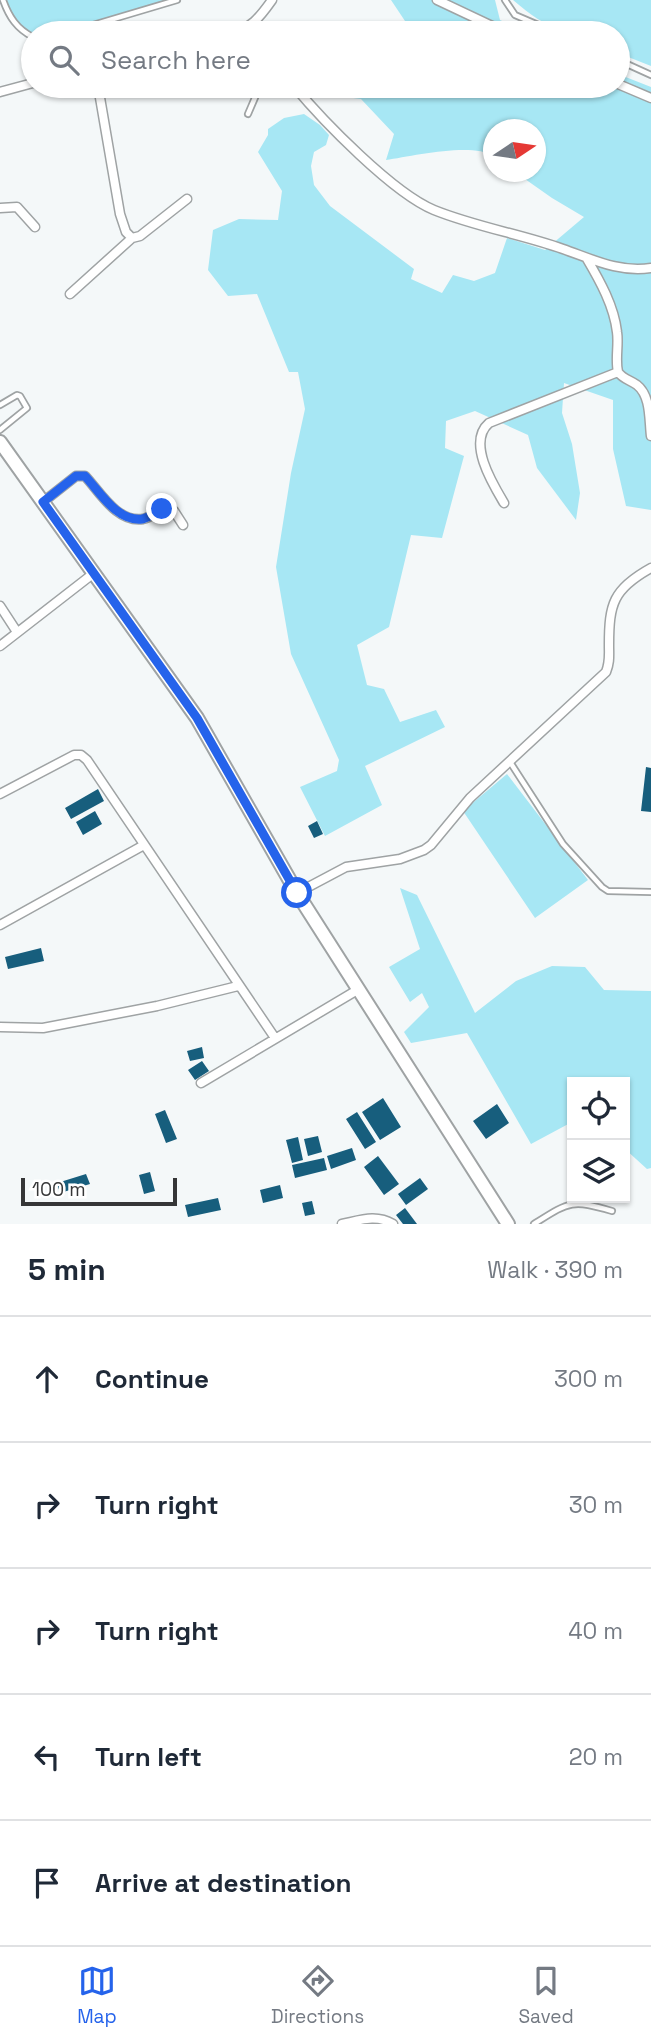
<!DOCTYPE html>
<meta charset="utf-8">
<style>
body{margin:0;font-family:"Space Grotesk",sans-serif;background:#f2f2f3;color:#1f2937}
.controls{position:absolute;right:21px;bottom:21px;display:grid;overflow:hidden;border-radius:0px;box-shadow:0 2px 5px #0004}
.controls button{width:63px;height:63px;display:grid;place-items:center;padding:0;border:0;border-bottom:2px solid #e0e1e3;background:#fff;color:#1f2937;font:35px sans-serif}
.compass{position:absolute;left:483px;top:119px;width:63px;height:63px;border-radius:50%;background:#fff;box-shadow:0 2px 5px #0004;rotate:77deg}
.scale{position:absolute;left:21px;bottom:18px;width:156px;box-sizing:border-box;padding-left:7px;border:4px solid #353637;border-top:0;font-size:19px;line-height:24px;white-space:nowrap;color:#353637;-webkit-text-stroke:5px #fff;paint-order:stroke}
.stop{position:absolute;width:21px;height:21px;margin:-16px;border:5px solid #2563eb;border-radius:50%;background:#fff}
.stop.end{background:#2563eb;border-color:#fff;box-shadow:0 2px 7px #0008}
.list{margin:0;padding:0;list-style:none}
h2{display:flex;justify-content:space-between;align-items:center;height:91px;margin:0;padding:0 28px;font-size:30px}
h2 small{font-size:23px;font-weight:400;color:#747a83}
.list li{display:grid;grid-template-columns:46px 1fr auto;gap:21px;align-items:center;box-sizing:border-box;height:126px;padding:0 28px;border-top:2px solid #e0e1e3}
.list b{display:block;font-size:26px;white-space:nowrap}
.list em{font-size:23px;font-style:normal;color:#747a83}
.icon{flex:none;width:38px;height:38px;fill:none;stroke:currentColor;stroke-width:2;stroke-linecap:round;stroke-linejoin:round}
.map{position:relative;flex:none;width:651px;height:1224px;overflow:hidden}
.search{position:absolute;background:#fff;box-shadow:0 2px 5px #0004;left:21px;right:21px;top:21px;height:77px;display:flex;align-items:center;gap:18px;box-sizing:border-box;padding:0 24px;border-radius:38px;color:#747a83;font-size:26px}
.sheet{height:721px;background:#fff}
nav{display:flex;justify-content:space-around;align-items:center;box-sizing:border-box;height:98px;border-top:2px solid #e0e1e3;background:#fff;font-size:19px;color:#747a83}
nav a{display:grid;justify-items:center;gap:4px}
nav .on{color:#2563eb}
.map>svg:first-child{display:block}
</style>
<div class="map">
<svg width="651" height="1224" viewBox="0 0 651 1224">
<rect width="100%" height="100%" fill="#f4f8f9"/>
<!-- green -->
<path fill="#a7e7f4" d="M6 0H165C136 11 61 41 33 34 19 30 11 12 6 0Z
M391 0H495L500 20 528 33H413Z
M513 0H651V66L618 53V33C566 33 554 35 513 0Z
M618 74 651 87V510L626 506 613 449V400L564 383 562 413 572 444 580 493 576 520 537 468 528 435 475 411 446 421 445 448 464 456 442 538 411 535 389 627 357 645 367 685 384 689 400 722 436 710 445 727 365 766 382 805 325 836 300 787 337 771 339 760 291 654 276 567 291 473 305 409 298 372H289L257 294 228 296 208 270 213 230 239 219 278 220 282 191 258 152 268 135V129L284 118 304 114 320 125 329 135 326 145 314 152 311 166 314 185 330 206 414 269 411 279 442 293 453 275 474 281 495 273 507 238 545 250 584 217 552 198 515 172H536V130H494L493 156C473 142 412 156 386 160L394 134 361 99 315 93 316 86H618Z
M507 774 588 880 535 918 463 811Z
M400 888 417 895 475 1013 516 981 552 966 585 967 604 990 651 991V1168L647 1169 625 1149V1082H572V1122L531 1144 467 1033 411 1043 404 1032 429 1007 422 993 410 1002 389 967 420 949Z"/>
<!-- building -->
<path fill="#175e7d" d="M646 767 651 768V812L641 811Z
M98 789 104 801 71 819 65 808Z
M95 811 102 824 83 835 76 822Z
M317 821 323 834 314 838 308 826Z
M41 948 44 961 8 969 5 957Z
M202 1047 204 1058 190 1061 187 1051Z
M202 1061 209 1071 195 1080 188 1070Z
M383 1098 401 1127 380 1140 362 1112Z
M497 1104 509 1123 486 1139 473 1121Z
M165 1110 177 1139 166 1143 155 1114Z
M357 1112 376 1142 365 1149 346 1119Z
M318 1136 322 1152 308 1156 304 1139Z
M298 1137 303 1160 292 1163 286 1140Z
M352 1148 356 1160 331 1169 327 1156Z
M378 1156 399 1184 384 1195 364 1167Z
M324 1158 327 1170 295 1178 292 1165Z
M150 1172 155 1191 144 1194 139 1175Z
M86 1174 90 1184 60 1193 57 1183Z
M420 1178 428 1189 406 1205 398 1194Z
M280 1185 283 1198 263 1203 260 1190Z
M218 1198 221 1210 188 1217 185 1205Z
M312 1201 315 1214 305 1216 302 1203Z
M405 1208 417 1224H403L396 1215Z"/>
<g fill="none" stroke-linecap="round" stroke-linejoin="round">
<!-- lane casing -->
<g stroke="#9fa3a4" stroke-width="8">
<path id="lane" d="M3 0C9 17 17 29 33 37
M505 0 515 15 557 33
M66 33 177 0
M618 60 651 75
M248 114 260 86
M0 405 17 395 20 396 27 408 0 430
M510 762 563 844 602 887 608 891 651 892
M534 1224C569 1202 571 1199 612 1211"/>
</g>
<!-- street casing -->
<g stroke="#9fa3a4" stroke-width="11">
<path id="street" d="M437 0 507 33
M230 33C251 29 260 17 272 0
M618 84 651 98
M98 86 120 214 126 232 132 238
M294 86C323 121 393 193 434 210 476 227 521 234 563 249 592 259 619 273 651 268
M0 92 33 83
M0 208 17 207 35 227
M587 259C600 281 614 306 617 332 619 345 615 359 618 372 623 379 630 380 637 385 651 396 649 420 651 436
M70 294 132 238 140 236 187 199
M43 502 76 476H85C100 492 117 523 143 519 152 517 160 509 169 507L174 511 183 525
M504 503C492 483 467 442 489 423L618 372
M0 606 17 632
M0 646 94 573
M0 794 74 755H81L87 760 275 1038
M297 893 346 867 400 859 424 850 431 845 470 798 606 672C610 662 609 656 609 645 609 604 613 589 651 568
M0 925 144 845
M0 1027 43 1028 157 1006 238 986
M201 1083 359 989
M342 1224C361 1220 376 1214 393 1224"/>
</g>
<!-- secondary casing -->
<g stroke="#9fa3a4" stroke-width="16">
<path id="secondary" d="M0 442 197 718 297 893 508 1224"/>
</g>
<!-- lane -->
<use href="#lane" stroke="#fff" stroke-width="4.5"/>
<!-- street -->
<use href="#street" stroke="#fff" stroke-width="8"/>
<!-- secondary -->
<use href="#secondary" stroke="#fff" stroke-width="12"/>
</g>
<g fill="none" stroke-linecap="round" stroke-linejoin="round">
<!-- route -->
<path stroke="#2563eb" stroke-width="9" d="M162 509C156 512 148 518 142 519 117 522 100 492 85 476H76L43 502 197 718 297 893"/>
</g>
</svg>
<div class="controls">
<button><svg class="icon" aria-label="locate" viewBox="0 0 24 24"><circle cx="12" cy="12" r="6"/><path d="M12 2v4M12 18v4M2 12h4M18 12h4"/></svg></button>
<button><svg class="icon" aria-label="layers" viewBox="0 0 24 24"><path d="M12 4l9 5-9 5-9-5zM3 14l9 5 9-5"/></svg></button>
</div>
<svg class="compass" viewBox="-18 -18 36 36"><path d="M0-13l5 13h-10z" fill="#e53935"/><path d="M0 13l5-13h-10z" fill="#747a83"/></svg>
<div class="scale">100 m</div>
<div class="stop" style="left:297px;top:893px"></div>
<div class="stop end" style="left:162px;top:509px"></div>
<div class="search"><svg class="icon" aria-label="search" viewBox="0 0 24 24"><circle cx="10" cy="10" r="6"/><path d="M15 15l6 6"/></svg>Search here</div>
</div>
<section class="sheet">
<h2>5 min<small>Walk · 390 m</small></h2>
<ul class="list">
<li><svg class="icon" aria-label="ahead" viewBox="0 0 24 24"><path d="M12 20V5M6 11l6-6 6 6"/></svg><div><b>Continue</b></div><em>300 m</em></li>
<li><svg class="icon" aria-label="right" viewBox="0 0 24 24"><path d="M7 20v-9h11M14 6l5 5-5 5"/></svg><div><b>Turn right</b></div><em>30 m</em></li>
<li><svg class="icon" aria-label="right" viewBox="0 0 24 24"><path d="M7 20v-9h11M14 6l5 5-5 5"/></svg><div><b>Turn right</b></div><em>40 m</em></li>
<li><svg class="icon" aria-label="left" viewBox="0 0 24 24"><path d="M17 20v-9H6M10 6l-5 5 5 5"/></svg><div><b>Turn left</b></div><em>20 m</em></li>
<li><svg class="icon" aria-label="arrive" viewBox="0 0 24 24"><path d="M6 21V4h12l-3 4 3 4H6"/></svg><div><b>Arrive at destination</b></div></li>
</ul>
</section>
<nav>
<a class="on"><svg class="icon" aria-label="map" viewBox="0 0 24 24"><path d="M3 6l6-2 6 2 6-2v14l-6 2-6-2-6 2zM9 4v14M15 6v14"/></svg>Map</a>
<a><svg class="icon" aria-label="directions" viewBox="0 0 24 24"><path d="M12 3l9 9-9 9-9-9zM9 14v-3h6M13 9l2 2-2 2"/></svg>Directions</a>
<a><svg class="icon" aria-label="saved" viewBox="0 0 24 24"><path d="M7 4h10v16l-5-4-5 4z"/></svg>Saved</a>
</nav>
